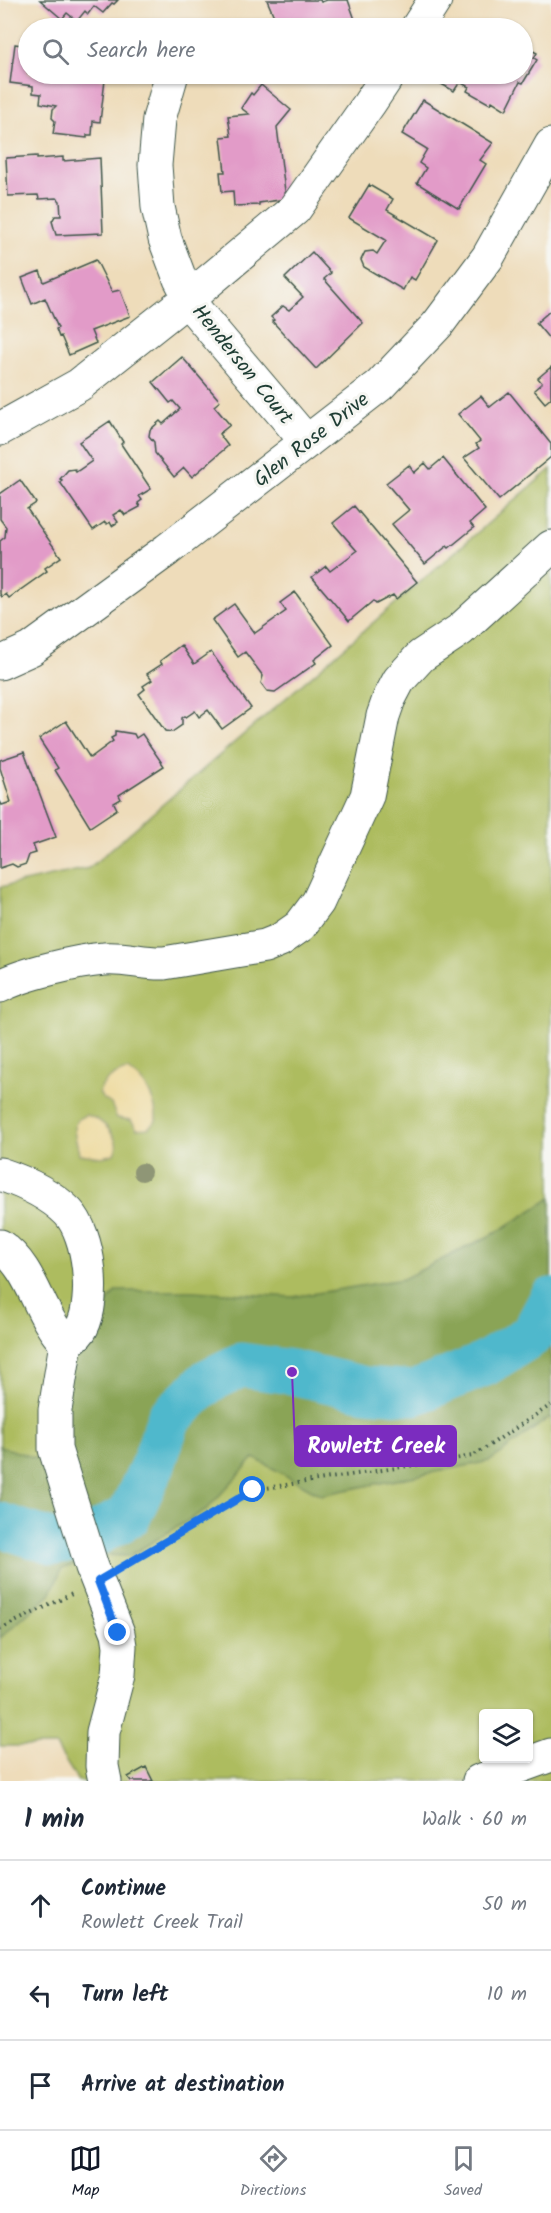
<!DOCTYPE html>
<meta charset="utf-8">
<style>
body{margin:0;font-family:Kalam,sans-serif;background:#f6f6f7;color:#1f2937}
.controls{position:absolute;right:18px;bottom:18px;display:grid;overflow:hidden;border-radius:6px;box-shadow:0 2px 4px #0004}
.controls button{width:54px;height:54px;display:grid;place-items:center;padding:0;border:0;border-bottom:2px solid #e0e1e3;background:#fff;color:#1f2937;font:30px sans-serif}
.stop{position:absolute;width:18px;height:18px;margin:-14px;border:4px solid #1a73e8;border-radius:50%;background:#fff}
.stop.end{background:#1a73e8;border-color:#fff;box-shadow:0 2px 6px #0008}
.list{margin:0;padding:0;list-style:none}
h2{display:flex;justify-content:space-between;align-items:center;height:78px;margin:0;padding:0 24px;font-size:26px}
h2 small{font-size:20px;font-weight:400;color:#747a83}
.list li{display:grid;grid-template-columns:39px 1fr auto;gap:18px;align-items:center;box-sizing:border-box;height:90px;padding:0 24px;border-top:2px solid #e0e1e3}
.list b{display:block;font-size:22px;white-space:nowrap}
.list p{margin:0;font-size:20px;white-space:nowrap;color:#747a83}
.list em{font-size:20px;font-style:normal;color:#747a83}
.icon{flex:none;width:33px;height:33px;fill:none;stroke:currentColor;stroke-width:2;stroke-linecap:round;stroke-linejoin:round}
.map{position:relative;flex:none;width:551px;height:1781px;overflow:hidden}
.search{position:absolute;background:#fff;box-shadow:0 2px 4px #0004;left:18px;right:18px;top:18px;height:66px;display:flex;align-items:center;gap:15px;box-sizing:border-box;padding:0 21px;border-radius:33px;color:#747a83;font-size:22px}
.sheet{height:348px;background:#fff}
nav{display:flex;justify-content:space-around;align-items:center;box-sizing:border-box;height:84px;border-top:2px solid #e0e1e3;background:#fff;font-size:16px;color:#747a83}
nav a{display:grid;justify-items:center;gap:3px}
nav .on{color:#111827}
.map>svg:first-child{display:block}
</style>
<div class="map">
<svg width="551" height="1781" viewBox="0 0 551 1781">
<rect width="100%" height="100%" fill="#f6f6f2"/>
<filter id="ink" filterUnits="userSpaceOnUse"><feTurbulence type="fractalNoise" baseFrequency=".0167" numOctaves="2"/><feDisplacementMap in="SourceGraphic" scale="12" xChannelSelector="R" yChannelSelector="G"/><feConvolveMatrix kernelMatrix="1 2 1 2 8 2 1 2 1" color-interpolation-filters="sRGB"/></filter>
<filter id="wash" filterUnits="userSpaceOnUse"><feTurbulence type="fractalNoise" baseFrequency=".008" numOctaves="4" result="noise"/><feDisplacementMap in="SourceGraphic" scale="24" xChannelSelector="R" yChannelSelector="G"/><feGaussianBlur stdDeviation="1.35" result="paint"/><feColorMatrix in="noise" values="0 0 0 0 0 0 0 0 0 0 0 0 0 0 0 0 0 1.4 0 .05"/><feComposite in="paint" operator="in"/></filter>
<g filter="url(#wash)">
<rect width="100%" height="100%" fill="#eedcba"/>
<!-- green -->
<path fill="#adbc5f" stroke="#667c4a" stroke-width="1.5" fill-rule="evenodd" d="M551 469V1781H78L56 1746H0V887L89 868ZM484 1714H528V1758H484Z"/>
<!-- forest -->
<path fill="#8aa456" stroke="#547045" stroke-width="1.5" d="M551 1198V1416L490 1461 321 1495 254 1458 207 1509 129 1556 100 1555 62 1569 50 1594 0 1638V1446L47 1462 76 1345 116 1291H192L293 1297 403 1279 499 1231Z"/>
<!-- sand -->
<path fill="#eeda9e" stroke="#868c69" stroke-width="1.5" d="M127 1070C145 1078 157 1102 156 1121L148 1128 137 1129 131 1120 117 1118 111 1104 102 1098 99 1092C103 1081 115 1073 127 1070Z
M86 1115C101 1119 114 1131 117 1146L114 1154 102 1157 79 1154C78 1140 65 1122 86 1115Z"/>
<g fill="none" stroke-linecap="round" stroke-linejoin="round">
<!-- river -->
<path stroke="#4fb8cc" stroke-width="45" d="M0 1525 56 1543 94 1535 129 1516 154 1462 169 1418 208 1381 241 1365 292 1372 365 1389 414 1393 485 1364 533 1334 551 1300"/>
</g>
<g id="blocks">
<!-- building -->
<path fill="#e29bc8" d="M40 0H118L114 4 112 3 103 13 94 6 88 14 85 11 77 21 67 13 62 19Z
M267 0H320L321 2 327 0H348L358 28H279Z
M15 44 28 46V74H99L98 79 105 80 100 122 93 121 92 135H87V138L53 134 55 121 52 118 53 109 56 106 40 103 41 94 33 93V86L10 83Z
M522 45 537 53 534 58 537 60 523 83 520 82 506 110 492 101 490 104 467 91 469 87 460 82 454 91 423 74H522Z
M261 85 291 110 277 127 286 199 259 203V205L234 206 233 191 222 192 220 172H225L221 137 231 136 228 116 249 114 241 108 251 93 253 95Z
M423 100 493 143 480 160 486 164 459 209 417 183 426 168 419 163 427 149 402 134Z
M37 156V159L63 157V161L100 158 103 233 56 235 52 221 55 216H61L60 201 57 198 39 199 38 195 8 196 6 158Z
M369 185 393 199 387 210 438 240 415 280 410 277 403 290 364 267 361 260 365 252 373 251 377 254 386 240 349 218Z
M312 252 331 273 324 279 363 323 316 369 272 321 274 320 271 317 283 306 289 310 303 297 285 278Z
M96 260 112 292 120 290 130 316 91 331 96 343 69 355 61 336 59 337 56 329 58 328 45 298 32 304 22 278 40 271 44 282Z
M551 310V341L536 323Z
M182 357 220 401 214 406 230 425 219 434 228 446 192 477 184 468 174 477 155 453 154 442 149 436 150 430 160 421 163 424 180 409 173 401 170 403 153 382Z
M551 367V398L545 403 534 390 542 383 538 378Z
M509 392 551 444V457L499 500 464 458 479 448 476 444 480 441 458 414 481 396 490 407Z
M110 421 123 442 121 444 151 489 139 496 142 500 138 503 140 507 125 515 121 510 113 515 118 522 112 526 110 522 107 524 105 522 93 530 60 482 62 480 60 479 68 470 75 469 76 472 92 461 79 442Z
M443 458 485 510 470 523 474 528 471 530 449 548 447 546 425 564 392 524 409 510 386 483 409 465 414 473 425 463 430 469Z
M20 480 36 503 27 509 61 557 45 568 47 571 9 598 6 594 2 597 0 594V541L5 537 6 527 0 519V494Z
M354 506 417 582 396 599 393 595 376 604 373 601 349 621 312 577 326 566 330 571 357 551 333 523Z
M295 592 333 645 314 660 316 663 275 692 267 691 261 683 263 676 245 652 238 657 212 620 234 604 255 633 286 611 280 603Z
M181 645 194 664 211 652 251 708 222 729 208 710 199 717 195 711 186 717 185 716 182 718V725L172 732 165 731 139 694 145 689 143 686 152 680 147 674 162 664 160 661Z
M66 721 90 758 113 741 111 738 115 736V731L134 734 136 738 142 734 164 766 119 795 121 799 114 803 117 809 90 827 55 770 58 768 39 739Z
M24 752 56 837 33 845 36 853 29 855 26 864 17 867 12 864 0 868V801L2 805 11 802 0 768V760Z
M146 1767 153 1781H131L128 1777Z"/>
</g>
</g>
<g filter="url(#ink)">
<use href="#blocks" fill-opacity="0" stroke="#3e5548" stroke-width="1.5"/>
<g fill="none" stroke-linecap="round" stroke-linejoin="round">
<!-- minor casing -->
<g stroke="#3e5548" stroke-width="35">
<path id="minor" d="M417 28 435 0
M172 74 159 119 155 165 158 207 165 239 180 279 197 312 307 442
M0 429 79 385 190 297 295 209 369 104 389 74
M0 663 31 649 167 550 380 385 438 324 488 257 551 145
M0 986C23 974 77 961 104 959 124 957 144 964 164 963L265 946 280 940 300 926 318 902 367 796 383 716 389 699 399 680 421 656 460 630 551 547
M0 1174C24 1182 50 1194 68 1212 90 1235 96 1300 82 1327 79 1334 72 1339 66 1343
M0 1246C34 1269 37 1314 66 1343L55 1410V1449L92 1567 118 1633 120 1646 118 1675 103 1732 102 1766 105 1781
M479 1781 551 1755"/>
</g>
<!-- path -->
<path stroke="#3e5548" stroke-width="4" stroke-dasharray="1.5 4.5" stroke-linecap="butt" d="M121 1567 253 1490 473 1456 551 1405
M0 1629 72 1594"/>
<!-- minor -->
<use href="#minor" stroke="#fff" stroke-width="33"/>
</g>
<!-- trees -->
<circle fill="#8f9676" cx="142" cy="1172" r="9"/>
</g>
<g fill="none" stroke-linecap="round" stroke-linejoin="round" filter="url(#ink)">
<!-- route -->
<path stroke="#1a73e8" stroke-width="8" d="M118 1633 98 1581 253 1490"/>
</g>
<g text-anchor="middle" stroke-width="6" stroke-linejoin="round" paint-order="stroke">
<!-- street labels -->
<g font-size="21" fill="#1f3d34" stroke="#f6f6f2">
<text transform="translate(243 364) rotate(51)" y="7">Henderson Court</text>
<text transform="translate(311 439) rotate(-38)" y="7">Glen Rose Drive</text>
</g>
</g>
<!-- callouts -->
<path fill="none" stroke="#7b2cbf" stroke-width="2" d="M292 1372L295 1446"/>
<circle fill="#7b2cbf" stroke="#f6f6f2" stroke-width="2" cx="292" cy="1372" r="6"/>
<rect fill="#7b2cbf" stroke="#7b2cbf" stroke-width="2" x="295" y="1426" width="161" height="40" rx="6"/>
<g font-size="22" text-anchor="middle" font-weight="bold" fill="#fff">
<text x="376" y="1453">Rowlett Creek</text>
</g>
</svg>
<div class="controls">
<button><svg class="icon" aria-label="layers" viewBox="0 0 24 24"><path d="M12 4l9 5-9 5-9-5zM3 14l9 5 9-5"/></svg></button>
</div>
<div class="stop" style="left:253px;top:1490px"></div>
<div class="stop end" style="left:118px;top:1633px"></div>
<div class="search"><svg class="icon" aria-label="search" viewBox="0 0 24 24"><circle cx="10" cy="10" r="6"/><path d="M15 15l6 6"/></svg>Search here</div>
</div>
<section class="sheet">
<h2>1 min<small>Walk · 60 m</small></h2>
<ul class="list">
<li><svg class="icon" aria-label="ahead" viewBox="0 0 24 24"><path d="M12 20V5M6 11l6-6 6 6"/></svg><div><b>Continue</b><p>Rowlett Creek Trail</p></div><em>50 m</em></li>
<li><svg class="icon" aria-label="left" viewBox="0 0 24 24"><path d="M17 20v-9H6M10 6l-5 5 5 5"/></svg><div><b>Turn left</b></div><em>10 m</em></li>
<li><svg class="icon" aria-label="arrive" viewBox="0 0 24 24"><path d="M6 21V4h12l-3 4 3 4H6"/></svg><div><b>Arrive at destination</b></div></li>
</ul>
</section>
<nav>
<a class="on"><svg class="icon" aria-label="map" viewBox="0 0 24 24"><path d="M3 6l6-2 6 2 6-2v14l-6 2-6-2-6 2zM9 4v14M15 6v14"/></svg>Map</a>
<a><svg class="icon" aria-label="directions" viewBox="0 0 24 24"><path d="M12 3l9 9-9 9-9-9zM9 14v-3h6M13 9l2 2-2 2"/></svg>Directions</a>
<a><svg class="icon" aria-label="saved" viewBox="0 0 24 24"><path d="M7 4h10v16l-5-4-5 4z"/></svg>Saved</a>
</nav>
